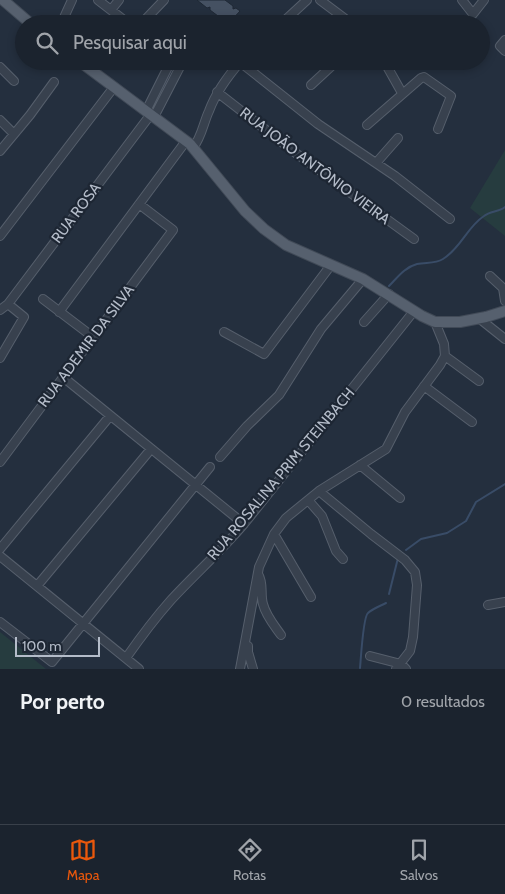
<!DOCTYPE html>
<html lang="pt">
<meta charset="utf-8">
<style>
body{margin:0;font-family:Cabin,sans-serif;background:#242b36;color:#f1f3f6}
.scale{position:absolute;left:15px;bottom:12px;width:85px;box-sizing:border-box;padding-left:5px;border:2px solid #b4bcc9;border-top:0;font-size:14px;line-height:18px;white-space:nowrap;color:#b4bcc9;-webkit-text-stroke:4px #1d2633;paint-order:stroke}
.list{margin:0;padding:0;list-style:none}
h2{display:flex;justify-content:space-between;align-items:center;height:65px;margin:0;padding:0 20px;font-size:21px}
h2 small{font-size:16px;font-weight:400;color:#a0a4aa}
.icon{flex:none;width:28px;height:28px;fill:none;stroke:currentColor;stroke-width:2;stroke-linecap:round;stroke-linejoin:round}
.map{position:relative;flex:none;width:505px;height:669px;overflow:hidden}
.search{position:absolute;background:#1b232e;box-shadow:0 2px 8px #0003;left:15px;right:15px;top:15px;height:55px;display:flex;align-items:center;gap:12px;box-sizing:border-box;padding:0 18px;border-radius:28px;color:#a0a4aa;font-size:19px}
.sheet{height:155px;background:#1b232e}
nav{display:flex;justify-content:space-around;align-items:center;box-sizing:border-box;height:70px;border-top:1px solid #39404a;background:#1b232e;font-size:14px;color:#a0a4aa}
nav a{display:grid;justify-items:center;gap:2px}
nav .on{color:#ea580c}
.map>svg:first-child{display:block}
</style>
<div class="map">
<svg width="505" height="669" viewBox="0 0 505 669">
<rect width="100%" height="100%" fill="#242f3e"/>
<!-- green -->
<path fill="#263c3f" d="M505 150V236L470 208Z
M0 632 46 669H0Z"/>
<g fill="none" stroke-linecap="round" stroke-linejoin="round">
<!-- stream -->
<path stroke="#394c67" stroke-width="2" d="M389 286C397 278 405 267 417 264 426 262 435 264 443 259 461 248 467 227 484 216 490 211 499 212 505 207
M406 550 421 539 447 533 466 521 476 502 505 484
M389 594 398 558
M360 668C361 658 363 617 368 613 372 609 380 606 386 603"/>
</g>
<!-- building -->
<path fill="#455162" stroke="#1f2835" d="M197 0H225L233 6V9L236 8 240 11 228 24 225 19H222L210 10V7L207 8Z"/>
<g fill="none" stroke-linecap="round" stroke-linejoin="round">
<!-- minor casing -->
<g stroke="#565f6c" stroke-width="10">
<path id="minor" d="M98 0 129 24
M320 0 352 24
M462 0 473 14 484 0
M111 10 119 0
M61 24 72 0
M141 24 164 0
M281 24 307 0
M505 40 500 46 505 51
M384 61 402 93
M240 62 318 124 395 176 450 219
M0 67 14 81
M311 85 337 61
M217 92 297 154 414 239
M146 111 171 61
M154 117 183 61
M0 120 14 134
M367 125 421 78 424 77 451 96 438 129
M193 148C202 136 203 124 209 111 216 92 227 77 241 61
M0 151 30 115 54 82
M376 163 398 138
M0 236 114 87
M490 276 503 288 505 301
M43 299 93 337
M0 310 8 304 151 114
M59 312 186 141
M480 319 505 339
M364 322 389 294
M224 332 264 354 331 265
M445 356 479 381
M0 358 24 317 8 304
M63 377 244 524
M424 386 472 422
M220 457 247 426 279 395 321 329 363 279
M0 462 173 230 139 204
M360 465 400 498
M319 491 371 534 405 560 415 572 417 585 413 637 410 651 396 669
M308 500 322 516 336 551 343 559
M274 534 311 597
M0 549 110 416
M0 556 139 669
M258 574C264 583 260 594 263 604 266 616 274 625 281 635
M37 586 151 449
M488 605 505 602
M0 622 52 662 210 467
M248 646V652L253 669
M370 656 401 664 406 669
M126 658C140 638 155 618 171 600 195 574 221 551 244 524L414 311
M240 669 259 567 274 534 286 518 319 491 386 449 405 412 440 365 445 356 444 344 435 322"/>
</g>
<!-- major casing -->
<g stroke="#414a57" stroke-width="12">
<path id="major" d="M3 0 31 24
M79 61 190 144 245 211 264 229 286 245 363 279 422 316 435 322H460L486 317 505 311"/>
</g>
<!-- minor -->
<use href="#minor" stroke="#38414e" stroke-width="8"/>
<!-- major -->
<use href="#major" stroke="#56606e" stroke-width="10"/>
</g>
<g text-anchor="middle" stroke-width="4.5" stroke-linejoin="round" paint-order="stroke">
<!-- street labels -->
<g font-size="15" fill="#b4bcc9" stroke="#1d2633">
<text transform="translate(315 166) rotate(37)" y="5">RUA JOÃO ANTÔNIO VIEIRA</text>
<text transform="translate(76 213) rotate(-53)" y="5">RUA ROSA</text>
<text transform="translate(86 346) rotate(-53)" y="5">RUA ADEMIR DA SILVA</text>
<text transform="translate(281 474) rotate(-50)" y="5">RUA ROSALINA PRIM STEINBACH</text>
</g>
</g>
</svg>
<div class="scale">100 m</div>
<div class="search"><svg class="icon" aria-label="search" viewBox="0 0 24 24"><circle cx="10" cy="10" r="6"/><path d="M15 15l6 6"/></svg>Pesquisar aqui</div>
</div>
<section class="sheet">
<h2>Por perto<small>0 resultados</small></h2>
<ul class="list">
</ul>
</section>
<nav>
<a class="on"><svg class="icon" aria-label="map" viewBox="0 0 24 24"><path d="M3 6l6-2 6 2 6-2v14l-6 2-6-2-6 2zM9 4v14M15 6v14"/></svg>Mapa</a>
<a><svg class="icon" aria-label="directions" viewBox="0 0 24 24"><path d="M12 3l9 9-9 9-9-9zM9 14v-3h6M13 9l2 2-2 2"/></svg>Rotas</a>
<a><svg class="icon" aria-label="saved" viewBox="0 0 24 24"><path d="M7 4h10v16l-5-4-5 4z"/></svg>Salvos</a>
</nav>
